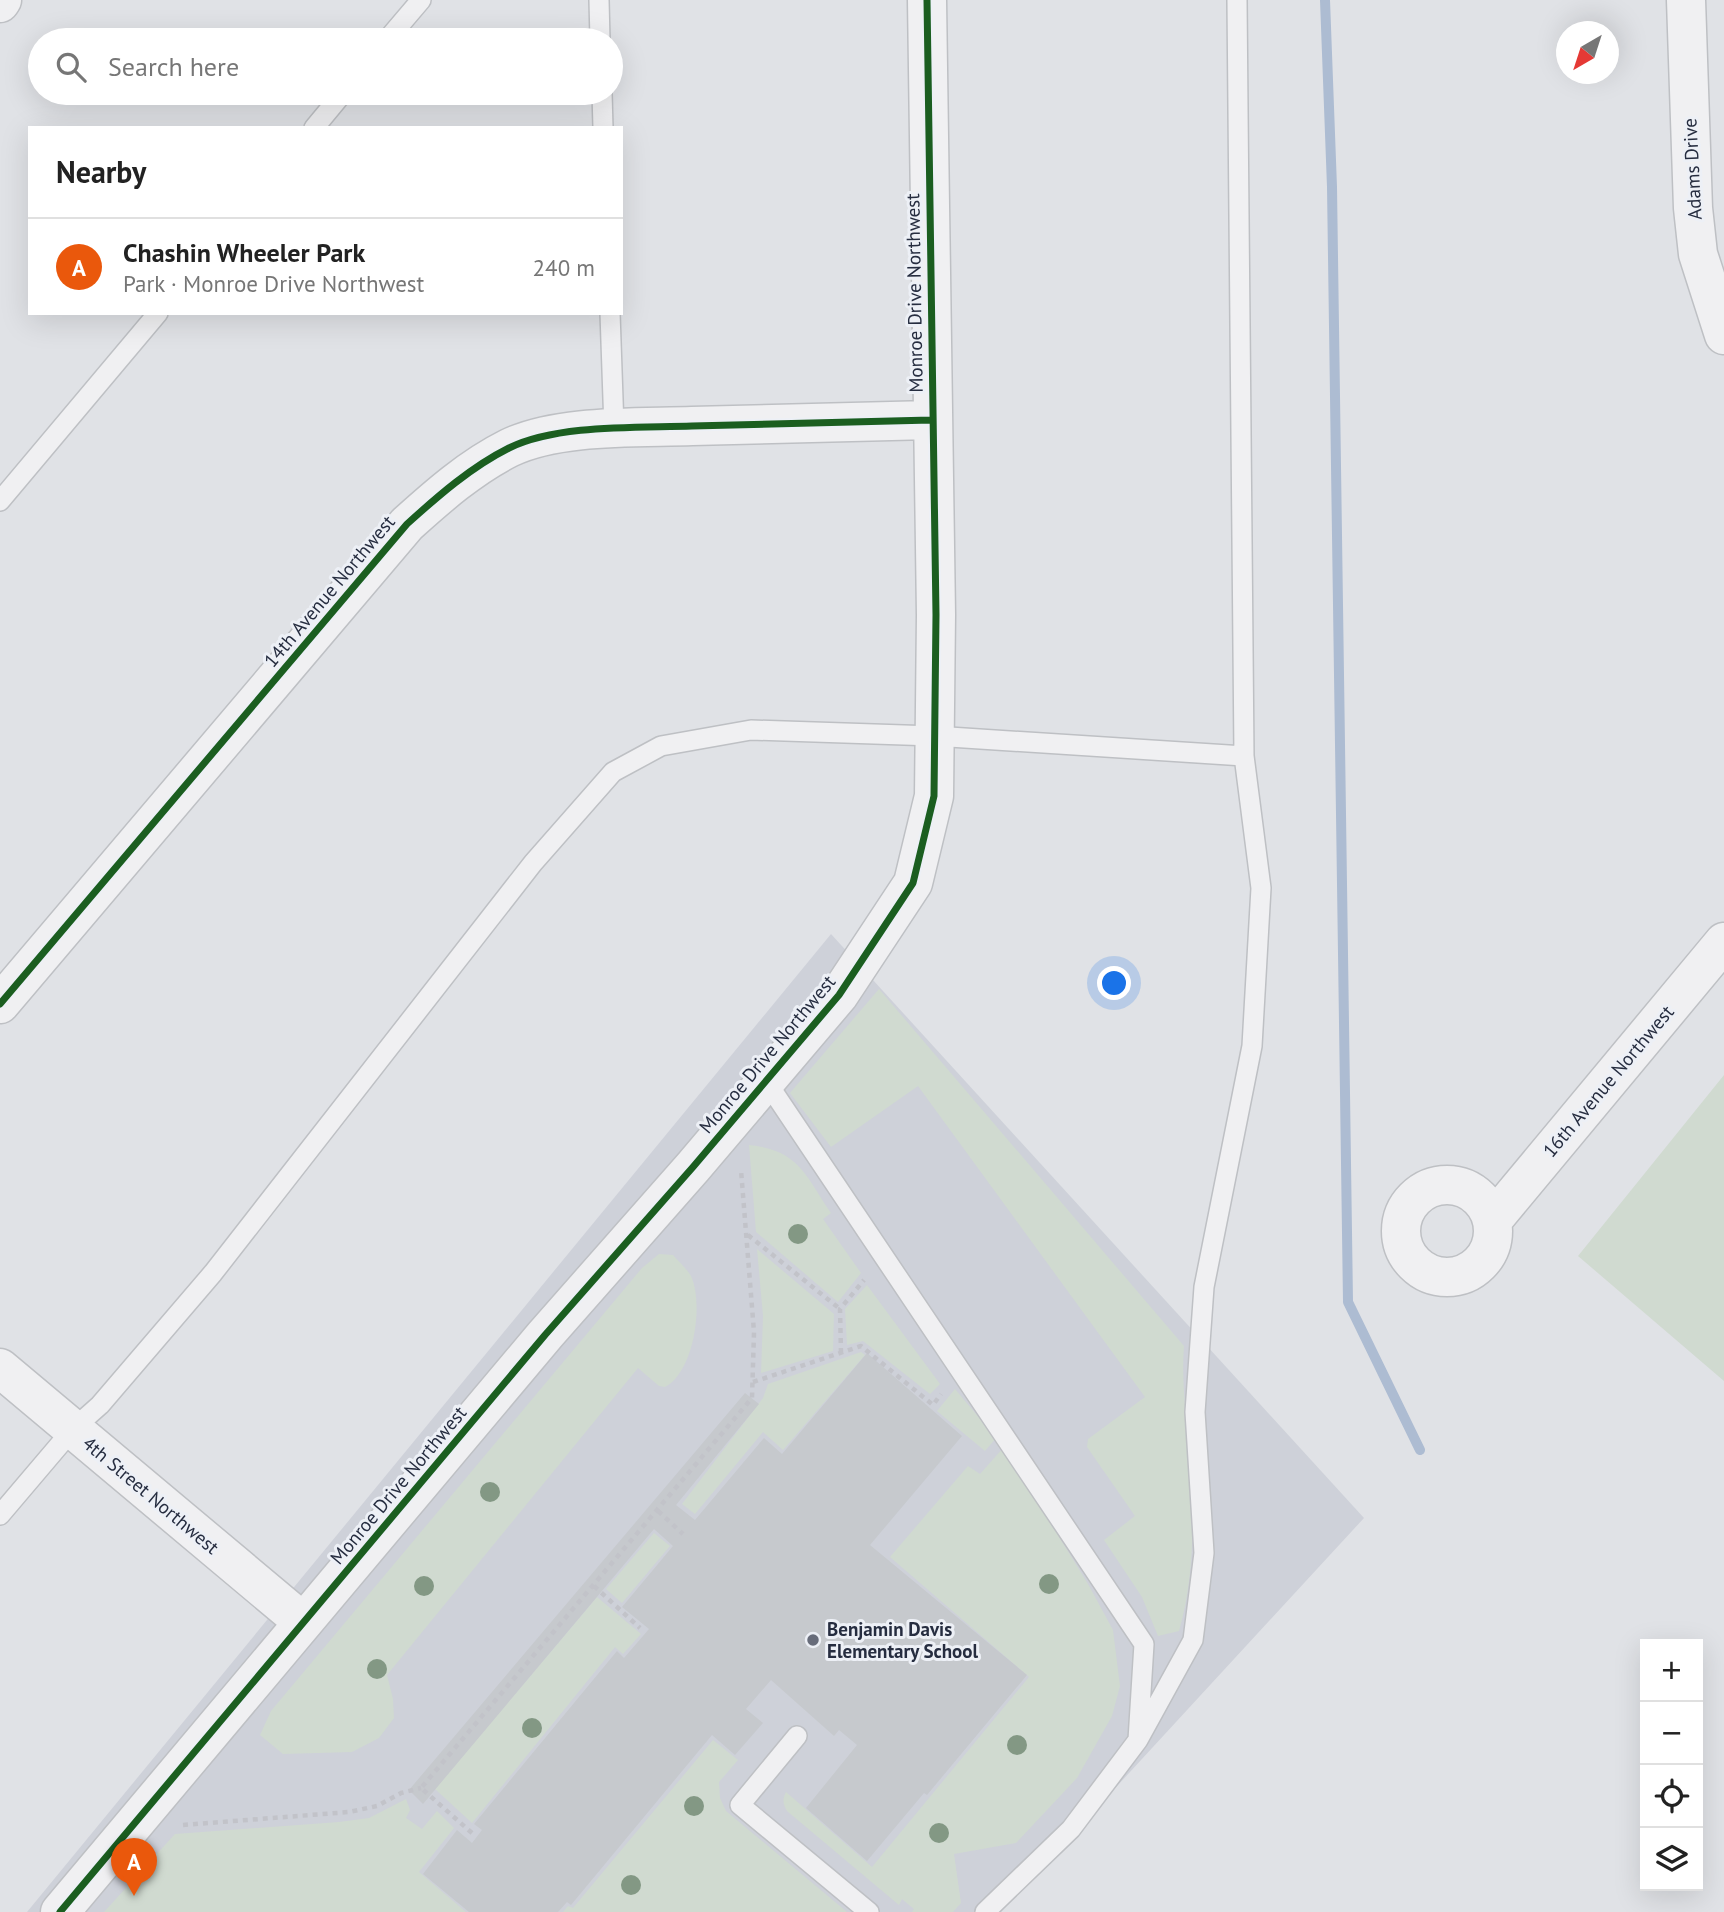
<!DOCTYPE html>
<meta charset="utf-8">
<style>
body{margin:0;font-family:"PT Sans",sans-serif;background:#f6f6f6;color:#222}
.controls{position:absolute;right:21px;bottom:21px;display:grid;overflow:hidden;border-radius:0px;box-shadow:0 7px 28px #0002}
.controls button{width:63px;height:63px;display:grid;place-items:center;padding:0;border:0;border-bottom:2px solid #e0e0e0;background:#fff;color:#222;font:35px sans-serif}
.compass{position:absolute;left:1556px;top:21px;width:63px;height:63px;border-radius:50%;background:#fff;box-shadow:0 7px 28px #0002;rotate:219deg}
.you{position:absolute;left:1115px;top:984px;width:24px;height:24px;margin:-18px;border:5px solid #fff;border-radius:50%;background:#1a73e8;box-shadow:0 0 0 10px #1a73e833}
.badge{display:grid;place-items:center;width:46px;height:46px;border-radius:50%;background:#ea580c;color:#fff;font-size:23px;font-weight:700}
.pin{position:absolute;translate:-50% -58px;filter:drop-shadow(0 2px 4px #0008)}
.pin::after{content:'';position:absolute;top:37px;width:24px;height:21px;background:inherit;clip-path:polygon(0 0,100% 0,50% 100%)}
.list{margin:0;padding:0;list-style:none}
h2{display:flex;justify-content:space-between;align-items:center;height:91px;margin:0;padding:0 28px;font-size:30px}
h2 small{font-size:23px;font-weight:400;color:#767676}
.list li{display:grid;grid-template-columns:46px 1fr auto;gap:21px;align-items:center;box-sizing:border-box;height:98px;padding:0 28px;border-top:2px solid #e0e0e0}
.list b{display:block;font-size:26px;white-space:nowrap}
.list p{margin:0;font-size:23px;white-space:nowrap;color:#767676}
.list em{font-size:23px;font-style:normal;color:#767676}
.icon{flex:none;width:38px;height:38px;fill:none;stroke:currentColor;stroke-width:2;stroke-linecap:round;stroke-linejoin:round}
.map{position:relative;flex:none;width:1724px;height:1912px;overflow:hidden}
.search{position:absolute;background:#fff;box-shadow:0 7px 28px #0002;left:28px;top:28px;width:595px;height:77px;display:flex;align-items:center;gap:18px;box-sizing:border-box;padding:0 24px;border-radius:38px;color:#767676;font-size:26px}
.panel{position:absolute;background:#fff;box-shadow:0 7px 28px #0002;left:28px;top:126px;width:595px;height:189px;border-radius:0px}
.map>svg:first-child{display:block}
</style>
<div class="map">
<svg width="1724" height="1912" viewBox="0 0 1724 1912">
<rect width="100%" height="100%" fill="#e0e2e6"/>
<!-- built -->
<path fill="#ced1d9" d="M831 934 1364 1518 1001 1912H27Z"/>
<!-- green -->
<path fill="#d0dad0" d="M879 989 1184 1346C1181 1384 1187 1421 1190 1459 1194 1516 1195 1576 1179 1631L1158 1636 1142 1597 1104 1540 1135 1516 1087 1447 1088 1439 1145 1397 918 1086 831 1147 790 1093Z
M1724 1075V1381L1578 1256Z
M749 1145C799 1150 805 1175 831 1213L823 1219 861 1273 838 1302 756 1232Z
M757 1249 834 1314 833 1351 761 1373 763 1316Z
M659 1254 673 1255C678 1261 687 1269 691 1276 704 1304 694 1372 665 1387L659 1386 638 1368 387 1675 393 1699 394 1718 379 1738 352 1752 283 1754 260 1735 271 1711 642 1268Z
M867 1285 940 1384 930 1394 863 1341 847 1345 845 1309Z
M861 1352 865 1355 783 1450 763 1432 695 1514 682 1504 763 1398 768 1384Z
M955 1389 996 1438 985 1451 937 1411Z
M1004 1447 1088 1584 1113 1630 1120 1686 1112 1716 1077 1778 1016 1843 954 1854 961 1903 953 1912H912L914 1909 902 1899 899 1905 787 1811C783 1804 782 1800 786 1792L872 1867 1029 1677 890 1557 968 1466 980 1474Z
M654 1533 670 1546 622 1603 606 1589Z
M597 1597 641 1634 623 1654 615 1647 472 1823 435 1789Z
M713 1740 738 1760 719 1782 720 1798 726 1811 847 1912H563L568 1906 573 1908Z
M406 1799 410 1810 406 1818 422 1829 437 1811 454 1828 419 1872 466 1912H104L175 1834 339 1822 369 1818Z"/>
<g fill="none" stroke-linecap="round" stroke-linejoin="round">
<!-- stream -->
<path stroke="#adbcd2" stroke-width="10" d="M1325 0 1332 187 1348 1302 1420 1450"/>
</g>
<!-- building -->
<path fill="#c6c9cd" d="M867 1353 962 1436 870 1545 1027 1675 927 1795 924 1793 867 1861 806 1808 857 1745 839 1730 834 1736 771 1680 746 1709 763 1723 735 1755 712 1735 571 1905 567 1902 558 1912H469L423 1874 457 1830 472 1843 482 1830 474 1824 617 1651 624 1658 649 1629 622 1607 673 1546 654 1529 423 1804 409 1790 745 1393 759 1404 676 1505 695 1520 764 1438 782 1454Z"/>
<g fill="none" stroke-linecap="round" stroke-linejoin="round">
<!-- lane casing -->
<g stroke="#bec0c4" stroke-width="22">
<path id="lane" d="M599 0 600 40
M1237 0 1244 756
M387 40 421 0
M602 93 603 128
M314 128 343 93
M610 313 614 428
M0 501 158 313
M766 1081 1144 1644 1138 1740 1071 1829 985 1912
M0 1515 73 1429 100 1405 213 1273 533 863 613 772 661 746 751 730 934 736 1244 756 1261 888 1252 1046 1204 1287 1195 1412 1204 1553 1193 1640 1138 1740
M797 1736 740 1805 869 1912"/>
</g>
<!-- street casing -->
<g stroke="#bec0c4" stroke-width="41">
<path id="street" d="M1686 0 1693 208 1698 254 1724 335
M0 3 2 0
M0 1004 407 524C438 496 471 467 509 448 558 424 638 428 692 426 772 424 852 422 931 420
M1401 1231a46 46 0 1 1 92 0a46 46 0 1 1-92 0Z
M1492 1221 1724 942
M0 1368 303 1622
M60 1912 545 1335 693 1167 839 995 913 883 934 796 936 615 927 0"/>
</g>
<!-- path -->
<path stroke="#c2c3c9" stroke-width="4.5" stroke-dasharray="5 5" stroke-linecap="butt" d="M748 1235 840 1309
M841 1353 840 1309 864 1280
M753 1382 861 1346 933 1405 941 1394
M658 1511 683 1534
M594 1586 640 1628
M183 1825 349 1812 377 1806 401 1793 421 1788
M472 1833 421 1788 752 1398 754 1332 741 1170"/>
<!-- lane -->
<use href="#lane" stroke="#f0f0f2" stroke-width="19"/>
<!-- street -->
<use href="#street" stroke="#f0f0f2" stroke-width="38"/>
<!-- cycleway casing -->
<g stroke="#edf0f6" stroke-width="11">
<path id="cycleway" d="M0 1004 407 524C438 496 471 467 509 448 558 424 638 428 692 426 772 424 852 422 931 420
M60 1912 545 1335 693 1167 839 995 913 883 934 796 936 615 927 0"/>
</g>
<!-- cycleway -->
<use href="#cycleway" stroke="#1b5e20" stroke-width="7"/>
</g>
<!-- trees -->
<g fill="#839884">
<circle cx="798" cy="1234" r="10"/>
<circle cx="490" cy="1492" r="10"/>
<circle cx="1049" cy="1584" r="10"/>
<circle cx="424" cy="1586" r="10"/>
<circle cx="377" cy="1669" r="10"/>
<circle cx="532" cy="1728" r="10"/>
<circle cx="1017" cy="1745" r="10"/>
<circle cx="694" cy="1806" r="10"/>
<circle cx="939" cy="1833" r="10"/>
<circle cx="631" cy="1885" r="10"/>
</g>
<!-- markers -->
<circle fill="#676c7a" stroke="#edf0f6" stroke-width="2.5" cx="813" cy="1640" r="7"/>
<g text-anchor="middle" stroke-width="6" stroke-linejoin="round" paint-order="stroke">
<!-- street labels -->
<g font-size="19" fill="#262d40" stroke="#edf0f6">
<text transform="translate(1692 169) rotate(-93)" y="7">Adams Drive</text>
<text transform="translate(914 293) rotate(-91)" y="7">Monroe Drive Northwest</text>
<text transform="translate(329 591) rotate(-50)" y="7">14th Avenue Northwest</text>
<text transform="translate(767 1054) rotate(-50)" y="7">Monroe Drive Northwest</text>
<text transform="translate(1608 1081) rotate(-50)" y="7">16th Avenue Northwest</text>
<text transform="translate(398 1485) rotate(-50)" y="7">Monroe Drive Northwest</text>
<text transform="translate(151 1495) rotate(40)" y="7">4th Street Northwest</text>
</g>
<!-- poi labels -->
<g font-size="19" font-weight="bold" fill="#262d40" stroke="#edf0f6" text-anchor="start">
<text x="827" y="1636">Benjamin Davis<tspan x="827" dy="22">Elementary School</tspan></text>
</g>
</g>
</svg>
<div class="controls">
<button>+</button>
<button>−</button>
<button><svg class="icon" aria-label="locate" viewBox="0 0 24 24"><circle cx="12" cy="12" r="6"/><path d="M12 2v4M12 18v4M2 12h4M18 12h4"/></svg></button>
<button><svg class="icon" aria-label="layers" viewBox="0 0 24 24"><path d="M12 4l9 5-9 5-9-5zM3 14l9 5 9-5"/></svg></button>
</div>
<svg class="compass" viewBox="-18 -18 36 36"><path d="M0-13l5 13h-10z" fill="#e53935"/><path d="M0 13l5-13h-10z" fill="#767676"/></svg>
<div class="you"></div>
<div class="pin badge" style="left:134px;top:1896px">A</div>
<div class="search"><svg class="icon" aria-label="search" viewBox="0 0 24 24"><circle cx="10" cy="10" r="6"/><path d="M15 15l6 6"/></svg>Search here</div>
<section class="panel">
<h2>Nearby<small></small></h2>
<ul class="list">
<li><span class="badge">A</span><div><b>Chashin Wheeler Park</b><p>Park · Monroe Drive Northwest</p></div><em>240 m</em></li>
</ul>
</section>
</div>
